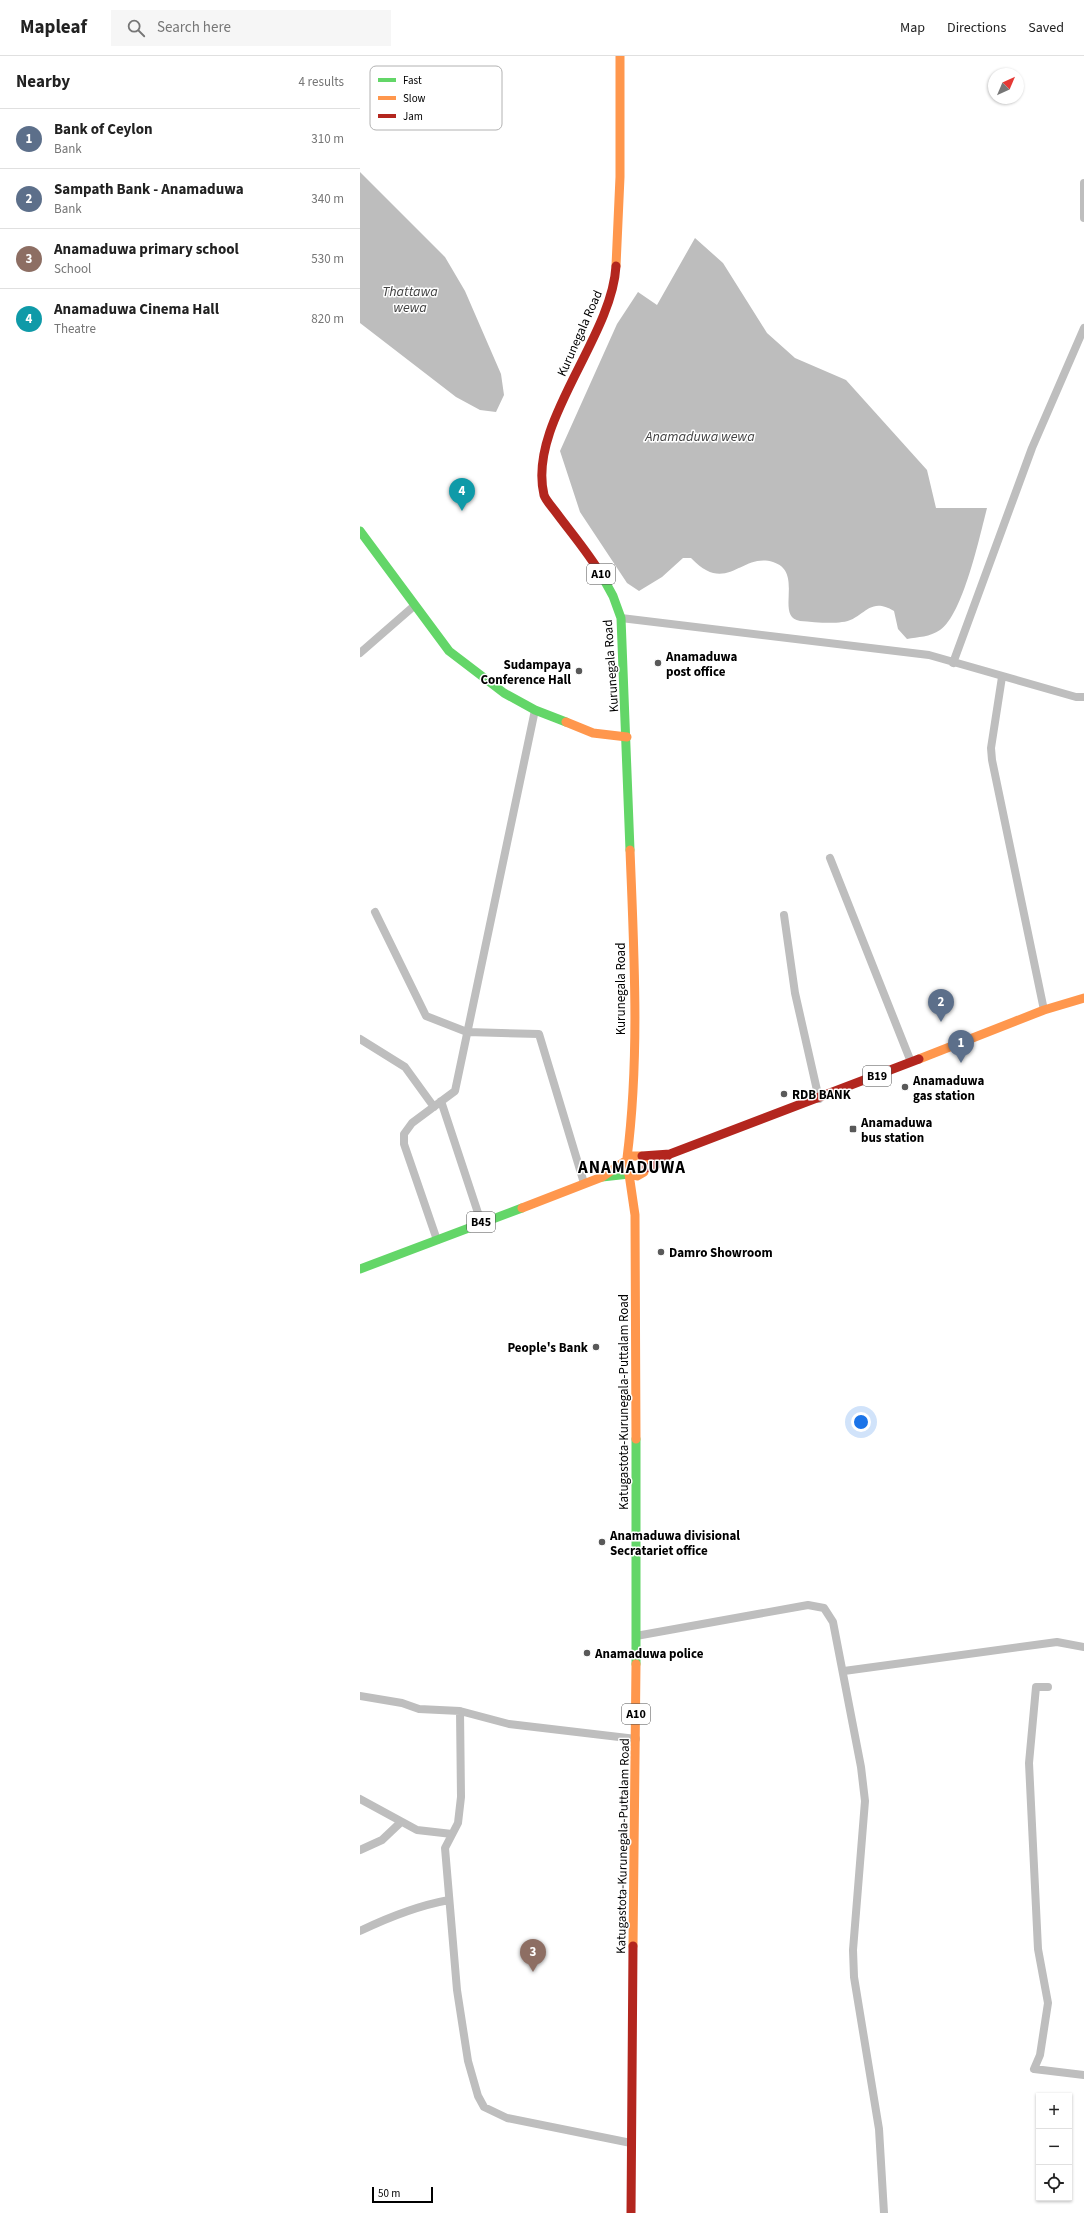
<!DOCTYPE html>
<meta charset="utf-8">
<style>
body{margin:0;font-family:"Source Sans 3",sans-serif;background:#f6f6f6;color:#222}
.controls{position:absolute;right:12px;bottom:12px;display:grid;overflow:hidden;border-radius:0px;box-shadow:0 1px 3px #0004}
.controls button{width:36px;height:36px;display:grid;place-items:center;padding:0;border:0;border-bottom:1px solid #e0e0e0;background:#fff;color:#222;font:20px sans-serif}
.compass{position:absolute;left:628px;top:12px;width:36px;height:36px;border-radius:50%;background:#fff;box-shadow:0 1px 3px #0004;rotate:44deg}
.scale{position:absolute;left:12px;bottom:10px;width:61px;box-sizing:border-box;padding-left:4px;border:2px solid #000;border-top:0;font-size:11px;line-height:14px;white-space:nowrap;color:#000;-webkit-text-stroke:3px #fff;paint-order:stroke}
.you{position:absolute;left:501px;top:1366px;width:14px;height:14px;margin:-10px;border:3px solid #fff;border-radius:50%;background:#1a73e8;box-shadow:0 0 0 6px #1a73e833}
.badge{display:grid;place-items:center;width:26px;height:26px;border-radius:50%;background:#595959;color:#fff;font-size:13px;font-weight:700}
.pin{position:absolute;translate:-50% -33px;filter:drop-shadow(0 1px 2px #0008)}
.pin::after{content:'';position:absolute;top:21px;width:14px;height:12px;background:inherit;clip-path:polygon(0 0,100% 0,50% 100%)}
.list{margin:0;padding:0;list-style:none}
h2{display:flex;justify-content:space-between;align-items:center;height:52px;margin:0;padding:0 16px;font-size:17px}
h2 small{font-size:13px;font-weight:400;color:#767676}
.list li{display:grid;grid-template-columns:26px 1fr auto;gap:12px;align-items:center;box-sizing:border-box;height:60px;padding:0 16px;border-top:1px solid #e0e0e0}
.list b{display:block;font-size:15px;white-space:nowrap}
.list p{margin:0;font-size:13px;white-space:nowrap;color:#767676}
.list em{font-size:13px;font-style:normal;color:#767676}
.icon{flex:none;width:22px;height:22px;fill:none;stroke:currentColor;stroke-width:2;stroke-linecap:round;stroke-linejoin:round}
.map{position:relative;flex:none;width:724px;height:2157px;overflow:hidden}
header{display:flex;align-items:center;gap:24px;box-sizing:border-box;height:56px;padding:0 20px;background:#fff;border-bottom:1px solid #e0e0e0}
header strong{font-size:19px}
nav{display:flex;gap:22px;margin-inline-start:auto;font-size:14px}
.search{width:280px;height:36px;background:#f6f6f6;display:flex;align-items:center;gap:10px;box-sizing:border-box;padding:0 14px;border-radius:0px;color:#767676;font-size:15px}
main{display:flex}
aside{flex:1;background:#fff}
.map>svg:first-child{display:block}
</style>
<header>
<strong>Mapleaf</strong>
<div class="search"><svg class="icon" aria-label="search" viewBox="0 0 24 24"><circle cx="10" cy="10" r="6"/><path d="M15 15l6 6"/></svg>Search here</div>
<nav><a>Map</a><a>Directions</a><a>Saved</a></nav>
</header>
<main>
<aside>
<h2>Nearby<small>4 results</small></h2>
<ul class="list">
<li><span class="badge" style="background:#5c6f8a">1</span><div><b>Bank of Ceylon</b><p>Bank</p></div><em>310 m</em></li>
<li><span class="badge" style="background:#5c6f8a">2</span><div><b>Sampath Bank - Anamaduwa</b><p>Bank</p></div><em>340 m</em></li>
<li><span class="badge" style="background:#8d6e63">3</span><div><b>Anamaduwa primary school</b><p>School</p></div><em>530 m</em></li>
<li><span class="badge" style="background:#0f9aa8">4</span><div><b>Anamaduwa Cinema Hall</b><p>Theatre</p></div><em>820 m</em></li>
</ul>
</aside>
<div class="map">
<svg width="724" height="2157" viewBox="0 0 724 2157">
<rect width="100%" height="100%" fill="#fff"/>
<!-- water -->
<path fill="#bdbdbd" d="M0 116 85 201 105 235 141 318 144 339 136 356 120 354 96 341 0 267Z
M335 182 363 207 407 277 435 302 486 324 567 414 576 452H627C620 479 603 559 580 574 570 581 558 581 547 583L538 573 534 555C508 539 504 564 482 566 470 568 453 566 440 565 414 561 445 516 413 506 381 496 367 540 331 502H323L302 521 279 535 267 527 220 456 200 395 257 268 278 236 297 249Z"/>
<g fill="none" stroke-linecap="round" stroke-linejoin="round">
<!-- street -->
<path stroke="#bebebe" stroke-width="8" d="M724 127V162
M261 562 569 599 716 641H724
M0 597 54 550
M593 607 672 392 724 272
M642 621 631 692 632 704 684 954
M470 802 551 1006
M15 856 66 960 107 976 179 978 224 1127
M424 859 435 937 459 1043
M0 983 45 1011 74 1051
M81 1045 121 1166
M77 1184 44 1088V1078L52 1067 95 1035 175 654
M276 1580 448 1549 464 1552 473 1566 501 1711 505 1745 493 1894 494 1921 519 2073 524 2157
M484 1615 697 1586 724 1591
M688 1631H676L669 1707 678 1893 688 1947 680 1999 674 2013 724 2019
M0 1640 42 1647 59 1653 100 1655 149 1668 276 1683
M100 1655 101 1741 98 1767 85 1792 97 1934 108 2005 118 2040 124 2051 147 2062 271 2087
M0 1743 57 1774 92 1778
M0 1794 22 1784 41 1766
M0 1875C29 1861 56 1850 89 1844"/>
<!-- fast -->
<path stroke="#63d668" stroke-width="9" d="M0 475 89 595 144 637 175 654 206 666
M242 520 253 540 261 562 270 794
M242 1121 269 1118
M0 1213 162 1152
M276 1383V1608"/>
<!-- slow -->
<path stroke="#ff974d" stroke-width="9" d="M256 210 260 121V0
M206 666 233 677 267 681
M559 1003 684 954 724 942
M267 1102C280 1000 274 896 270 794
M269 1118 277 1120 284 1116 286 1108 281 1100H270L264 1111 269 1118 275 1159 276 1383
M162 1152 242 1121 264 1106
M273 1890 276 1608"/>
<!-- jam -->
<path stroke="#b3261e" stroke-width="9" d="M242 520C230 499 213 479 198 459 194 453 186 445 184 439 167 368 252 282 256 210
M282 1100 310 1098
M286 1112 296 1109 310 1098 559 1003
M271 2157 273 1890"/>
</g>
<!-- markers -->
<g fill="#595959" stroke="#fff" stroke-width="1.5">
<circle cx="298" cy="607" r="4"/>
<circle cx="219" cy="615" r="4"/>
<circle cx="545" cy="1031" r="4"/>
<circle cx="424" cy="1038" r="4"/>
<rect x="489" y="1069" width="8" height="8" rx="2"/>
<circle cx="301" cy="1196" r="4"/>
<circle cx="236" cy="1291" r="4"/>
<circle cx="242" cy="1486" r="4"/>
<circle cx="227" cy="1597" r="4"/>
</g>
<g text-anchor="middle" stroke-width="3" stroke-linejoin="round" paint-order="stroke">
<!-- shield labels -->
<g fill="#fff" stroke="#4c4c4c" stroke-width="1">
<rect x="227" y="508" width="28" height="20" rx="3"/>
<rect x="503" y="1010" width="28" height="20" rx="3"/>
<rect x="107" y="1156" width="28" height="20" rx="3"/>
<rect x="262" y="1648" width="28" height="20" rx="3"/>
</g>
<g font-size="12" font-weight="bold" fill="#000">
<text x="241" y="522">A10</text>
<text x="517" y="1024">B19</text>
<text x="121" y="1170">B45</text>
<text x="276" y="1662">A10</text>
</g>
<!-- street labels -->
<g font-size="13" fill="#000" stroke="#fff">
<text transform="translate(219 277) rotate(-66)" y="5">Kurunegala Road</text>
<text transform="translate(250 610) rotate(-94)" y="5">Kurunegala Road</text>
<text transform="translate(260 933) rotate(-90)" y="5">Kurunegala Road</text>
<text transform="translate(263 1346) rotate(-90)" y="5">Katugastota-Kurunegala-Puttalam Road</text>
<text transform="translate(262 1790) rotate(-89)" y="5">Katugastota-Kurunegala-Puttalam Road</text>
</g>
<!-- poi labels -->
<g font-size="13" font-weight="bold" fill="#000" stroke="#fff" text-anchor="start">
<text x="306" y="605">Anamaduwa<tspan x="306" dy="15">post office</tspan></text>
<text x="211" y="613" text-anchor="end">Sudampaya<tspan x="211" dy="15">Conference Hall</tspan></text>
<text x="553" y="1029">Anamaduwa<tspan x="553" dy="15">gas station</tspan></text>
<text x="432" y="1043">RDB BANK</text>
<text x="501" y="1071">Anamaduwa<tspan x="501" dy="15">bus station</tspan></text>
<text x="309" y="1201">Damro Showroom</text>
<text x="228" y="1296" text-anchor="end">People's Bank</text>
<text x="250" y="1484">Anamaduwa divisional<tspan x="250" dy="15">Secratariet office</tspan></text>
<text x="235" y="1602">Anamaduwa police</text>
</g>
<!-- water labels -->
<g font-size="14" font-style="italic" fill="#424242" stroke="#fff">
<text x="50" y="240">Thattawa<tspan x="50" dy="16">wewa</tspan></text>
<text x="340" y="385">Anamaduwa wewa</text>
</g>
<!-- district labels -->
<g font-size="17" font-weight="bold" letter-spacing="1" fill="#000" stroke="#fff">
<text x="272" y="1117">ANAMADUWA</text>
</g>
</g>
<!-- legend -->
<rect x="10" y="10" width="132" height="64" rx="6" fill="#fff" stroke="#b2b2b2" stroke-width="1"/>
<rect x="18" y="22" width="18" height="4" fill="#63d668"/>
<rect x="18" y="40" width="18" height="4" fill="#ff974d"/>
<rect x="18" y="58" width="18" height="4" fill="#b3261e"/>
<g font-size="11" fill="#000">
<text x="43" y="28">Fast</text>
<text x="43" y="46">Slow</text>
<text x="43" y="64">Jam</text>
</g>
</svg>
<div class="controls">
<button>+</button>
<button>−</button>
<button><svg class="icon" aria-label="locate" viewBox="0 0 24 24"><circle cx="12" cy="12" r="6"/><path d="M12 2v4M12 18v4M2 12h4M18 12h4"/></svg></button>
</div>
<svg class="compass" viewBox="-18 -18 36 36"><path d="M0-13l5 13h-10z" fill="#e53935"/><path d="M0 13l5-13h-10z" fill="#767676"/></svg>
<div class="scale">50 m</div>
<div class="you"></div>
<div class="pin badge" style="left:601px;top:1007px;background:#5c6f8a">1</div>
<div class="pin badge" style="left:581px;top:966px;background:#5c6f8a">2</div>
<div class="pin badge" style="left:173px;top:1916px;background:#8d6e63">3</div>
<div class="pin badge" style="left:102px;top:455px;background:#0f9aa8">4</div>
</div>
</main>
